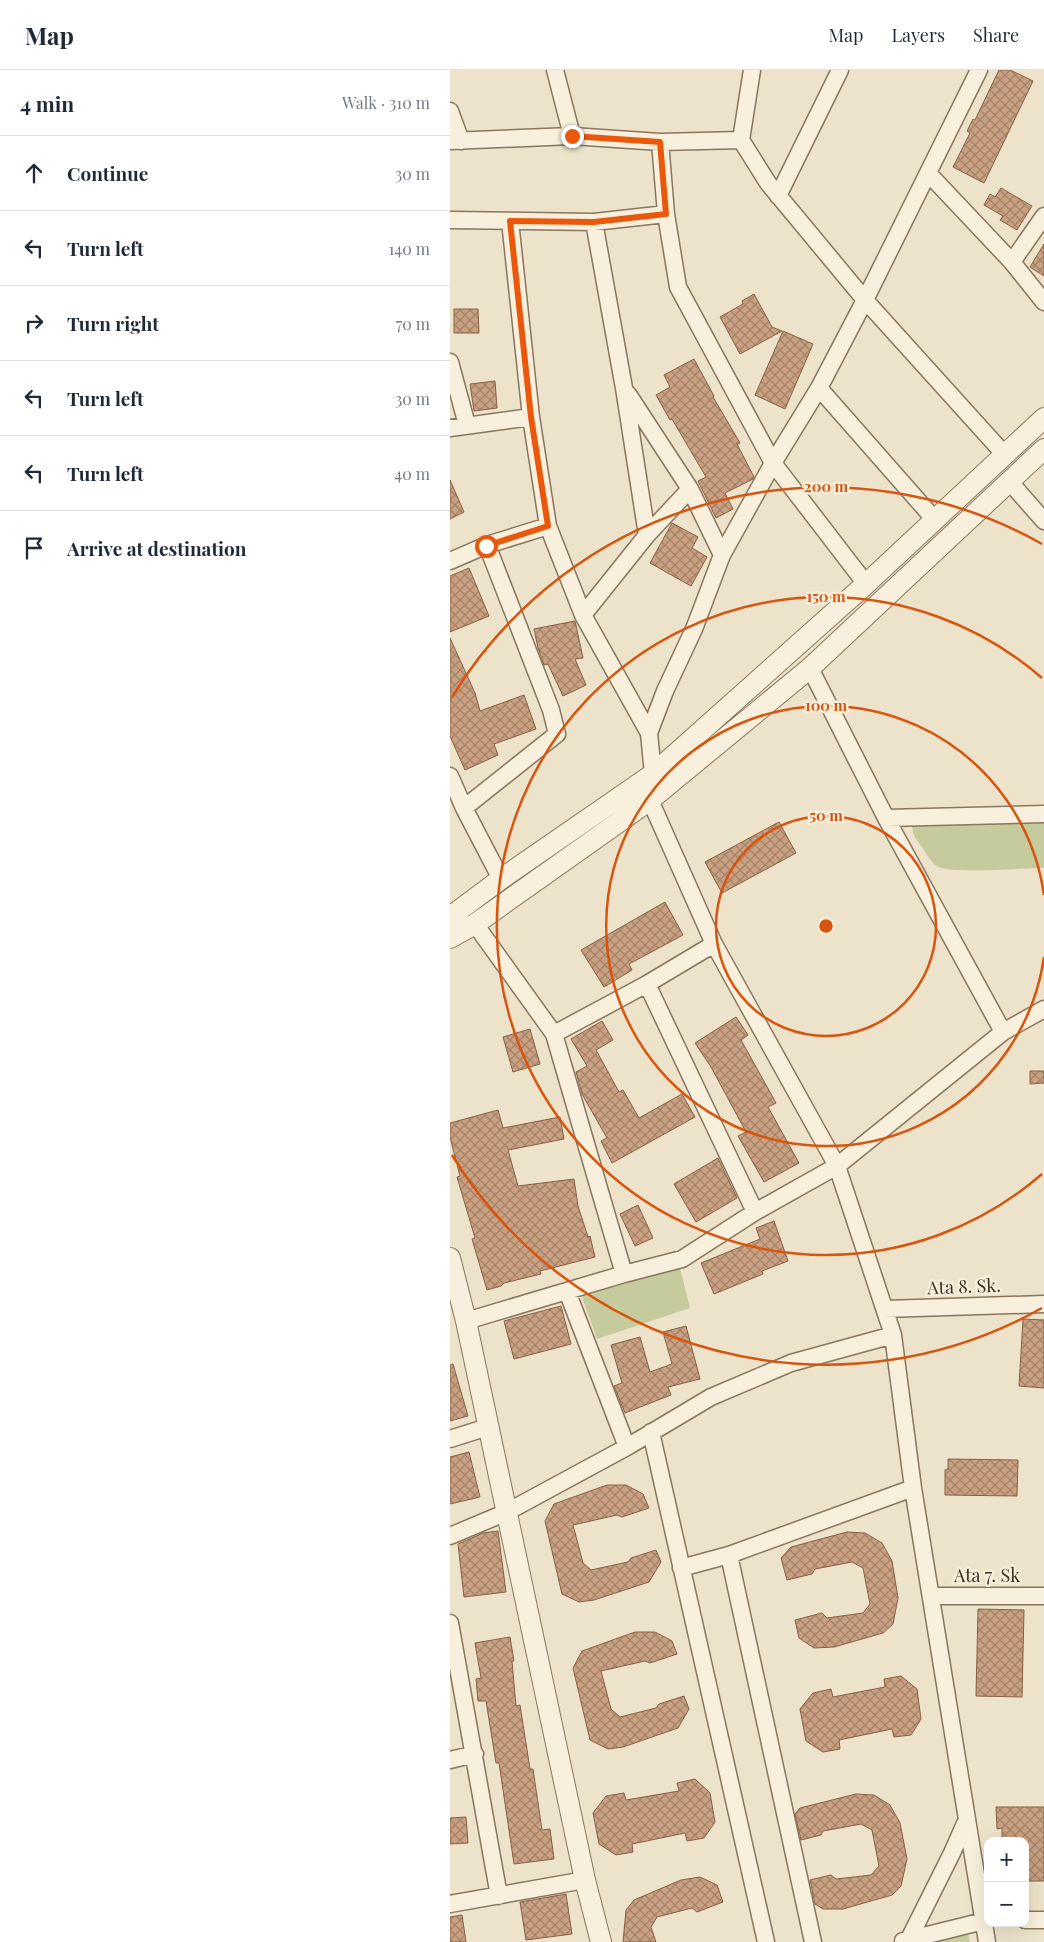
<!DOCTYPE html>
<meta charset="utf-8">
<style>
body{margin:0;font-family:"Playfair Display",serif;background:#f6f6f7;color:#1f2937}
.controls{position:absolute;right:15px;bottom:15px;display:grid;overflow:hidden;border-radius:10px;box-shadow:0 5px 20px #0002}
.controls button{width:45px;height:45px;display:grid;place-items:center;padding:0;border:0;border-bottom:1px solid #e0e1e3;background:#fff;color:#1f2937;font:25px sans-serif}
.stop{position:absolute;width:15px;height:15px;margin:-11px;border:4px solid #ea580c;border-radius:50%;background:#fff}
.stop.end{background:#ea580c;border-color:#fff;box-shadow:0 1px 5px #0008}
.list{margin:0;padding:0;list-style:none}
h2{display:flex;justify-content:space-between;align-items:center;height:65px;margin:0;padding:0 20px;font-size:21px}
h2 small{font-size:16px;font-weight:400;color:#747a83}
.list li{display:grid;grid-template-columns:32px 1fr auto;gap:15px;align-items:center;box-sizing:border-box;height:75px;padding:0 20px;border-top:1px solid #e0e1e3}
.list b{display:block;font-size:19px;white-space:nowrap}
.list em{font-size:16px;font-style:normal;color:#747a83}
.icon{flex:none;width:28px;height:28px;fill:none;stroke:currentColor;stroke-width:2;stroke-linecap:round;stroke-linejoin:round}
.map{position:relative;flex:none;width:594px;height:1872px;overflow:hidden}
header{display:flex;align-items:center;gap:30px;box-sizing:border-box;height:70px;padding:0 25px;background:#fff;border-bottom:1px solid #e0e1e3}
header strong{font-size:24px}
nav{display:flex;gap:28px;margin-inline-start:auto;font-size:18px}
main{display:flex}
aside{flex:1;background:#fff}
.map>svg:first-child{display:block}
</style>
<header>
<strong>Map</strong>
<nav><a>Map</a><a>Layers</a><a>Share</a></nav>
</header>
<main>
<aside>
<h2>4 min<small>Walk · 310 m</small></h2>
<ul class="list">
<li><svg class="icon" aria-label="ahead" viewBox="0 0 24 24"><path d="M12 20V5M6 11l6-6 6 6"/></svg><div><b>Continue</b></div><em>30 m</em></li>
<li><svg class="icon" aria-label="left" viewBox="0 0 24 24"><path d="M17 20v-9H6M10 6l-5 5 5 5"/></svg><div><b>Turn left</b></div><em>140 m</em></li>
<li><svg class="icon" aria-label="right" viewBox="0 0 24 24"><path d="M7 20v-9h11M14 6l5 5-5 5"/></svg><div><b>Turn right</b></div><em>70 m</em></li>
<li><svg class="icon" aria-label="left" viewBox="0 0 24 24"><path d="M17 20v-9H6M10 6l-5 5 5 5"/></svg><div><b>Turn left</b></div><em>30 m</em></li>
<li><svg class="icon" aria-label="left" viewBox="0 0 24 24"><path d="M17 20v-9H6M10 6l-5 5 5 5"/></svg><div><b>Turn left</b></div><em>40 m</em></li>
<li><svg class="icon" aria-label="arrive" viewBox="0 0 24 24"><path d="M6 21V4h12l-3 4 3 4H6"/></svg><div><b>Arrive at destination</b></div></li>
</ul>
</aside>
<div class="map">
<svg width="594" height="1872" viewBox="0 0 594 1872">
<defs>
<pattern id="building-cross-hatch" width="8" height="8" patternUnits="userSpaceOnUse" patternTransform="scale(1.25)"><rect width="8" height="8" fill="#c9a081"/><path d="M0 0l8 8M0 8l8-8" fill="none" stroke="#a48369"/></pattern>
</defs>
<rect width="100%" height="100%" fill="#ede3ca"/>
<!-- park -->
<path fill="#c5cb9d" d="M463 753H594V798C574 798 504 804 489 797 482 794 476 783 472 777 465 768 461 763 463 753Z
M229 1194 240 1238 147 1269 131 1224Z
M518 1864 520 1872H484Z"/>
<!-- building -->
<path fill="url(#building-cross-hatch)" stroke="#876045" d="M549 0H560L583 11 534 113 503 97 520 63 517 61 523 49 525 50Z
M551 118 582 136 567 160 550 150 553 146 534 135 540 124 545 127Z
M594 174V206L580 197Z
M304 224 322 257 332 261 290 284 270 247 293 234 292 231Z
M4 239H28L29 263H4Z
M333 261 363 274 335 339 305 325Z
M244 289 264 326 263 327 290 373 287 374 304 407 303 409 275 423 283 439 266 448 248 411 256 407 222 349 220 350 206 325 220 317 214 305Z
M45 311 47 338 24 341 20 314Z
M0 410 14 442 0 449Z
M222 453 248 467 242 478 257 487 241 516 200 493Z
M19 498 39 546 0 562V506Z
M125 551 133 588 125 589 136 615 113 626 98 594 94 595 88 578 84 559Z
M0 568 25 623 30 641 74 625 86 659 44 674 48 685 15 700 0 666Z
M329 752 346 783 272 823 255 792Z
M215 832 233 865 179 894 182 900 154 917 131 880Z
M286 947 298 965 291 970 326 1033 318 1037 349 1093 314 1112 288 1066 296 1062 261 997 245 973Z
M152 951 163 970 146 980 169 1022 173 1020 189 1048 232 1024 245 1047 162 1093 151 1071 157 1068 132 1024 126 1002 137 996 121 969Z
M80 959 90 994 63 1002 53 967Z
M580 1001H594V1013L580 1014Z
M48 1040 53 1058 110 1047 114 1069 58 1080 68 1116 124 1109 128 1136 138 1167 140 1166 145 1187 90 1201 91 1204 54 1213 51 1216 37 1220 22 1169 25 1168 7 1107 10 1106 0 1067V1053Z
M268 1088 287 1128 246 1152 224 1114Z
M188 1135 203 1168 185 1176 170 1144Z
M324 1151 338 1191 312 1201 313 1204 264 1224 251 1193 310 1169 306 1158Z
M111 1236 121 1274 64 1289 54 1251Z
M573 1249 594 1250V1318L569 1316Z
M236 1256 250 1309 218 1317 221 1325 175 1343 164 1316 172 1313 161 1275 190 1267 200 1302 222 1294 213 1262Z
M3 1294 18 1346 0 1351V1295Z
M19 1382 30 1427 0 1434V1387Z
M498 1389 568 1390 567 1426 495 1425V1400L498 1399Z
M157 1415H176L193 1424 199 1438 172 1447 167 1445 123 1455 133 1493 141 1500 178 1492 181 1488 206 1480 211 1492 199 1512 144 1530 129 1532 112 1524 95 1451 104 1434Z
M48 1461 56 1522 14 1527 8 1474 33 1463Z
M397 1462 415 1463 432 1473 442 1491 448 1528 443 1554 433 1563 384 1577 364 1578 349 1568 345 1550 372 1543 377 1548 413 1543 420 1534 413 1498 402 1492 365 1499 362 1504 337 1510 331 1488 341 1477Z
M528 1539 574 1540 572 1627 526 1626Z
M185 1562H205L222 1571 227 1584 200 1593 195 1591 151 1601 161 1639 170 1647 206 1638 209 1634 234 1626 239 1639 228 1658 173 1677 158 1679 140 1670 123 1598 132 1581Z
M60 1567 64 1591H62L66 1636 70 1635 80 1699H83L92 1760 100 1759 104 1789 64 1794 49 1693H46L36 1631H28L26 1609 31 1608 25 1573Z
M451 1606 467 1619 471 1649 461 1665 444 1667 442 1659 389 1670 390 1679 373 1682 356 1671 350 1639 363 1623 381 1619 383 1627 435 1617 434 1609Z
M245 1709 260 1723 265 1752 254 1768 237 1771 235 1763 182 1774 183 1782 166 1785 149 1774 143 1743 156 1726 174 1723 176 1730 229 1721 227 1713Z
M406 1724 424 1725 440 1735 450 1753 457 1789 451 1816 442 1825 393 1839H373L365 1834 360 1810 381 1805 386 1809 421 1805 429 1796 422 1760 411 1754 373 1761 371 1765 351 1770 345 1744 350 1738Z
M546 1737H594V1811H575V1771H552V1758L547 1759Z
M16 1747 18 1773 0 1774V1748Z
M250 1807 267 1815 273 1832 247 1842 242 1838 207 1847 201 1857 206 1872H173L176 1840 184 1830 231 1810Z
M116 1824 122 1864 76 1870 70 1832Z
M12 1845 16 1872H0V1847Z"/>
<g fill="none" stroke-linecap="round" stroke-linejoin="round">
<!-- minor casing -->
<g stroke="#89765f" stroke-width="19">
<path id="minor" d="M105 0 122 66
M302 0 291 70 318 113 415 230 555 385
M0 41 11 71
M0 71 122 66 210 72 291 70
M210 72 216 144 228 217 323 393 416 514
M478 103 562 192 594 232
M328 126 390 0
M0 150 144 152 216 144
M60 151 81 347 98 456 133 545 199 663 203 704
M144 152 174 318 197 465
M562 192 594 146
M0 292 17 355
M369 318 485 450
M178 324 240 419 272 485
M0 358 81 347
M559 411 594 451
M0 491 37 475 98 456
M133 545 197 465 240 419
M360 598 436 748 553 962
M199 663 215 621 244 559 272 485 323 393 369 318 415 230 529 0
M0 706 14 738 51 809
M200 730 264 874 387 1096 443 1265 463 1418 537 1872
M14 738 107 664 101 640 37 475
M436 748 594 744
M25 854 104 964 174 1204
M197 914 305 1142
M104 964 197 914 264 874
M117 1221 177 1377
M435 1239 594 1234
M16 1251 174 1204 232 1189 305 1142 387 1096 553 962 594 939
M201 1362 316 1872
M0 1369 38 1357
M0 1466 57 1442 177 1377 261 1327 341 1293 443 1265
M279 1485 363 1872
M231 1498 279 1485 463 1418
M481 1526H594
M0 1553 49 1826
M0 1690 25 1684
M0 1834 135 1810
M575 1850H594
M459 1869 502 1783 517 1749
M453 1871 538 1850"/>
</g>
<!-- tertiary casing -->
<g stroke="#89765f" stroke-width="22">
<path id="tertiary" d="M0 847 51 809 203 704 416 514 594 348
M0 868 25 854 200 730 360 598 594 379
M0 1188 16 1251 135 1810 151 1872"/>
</g>
<!-- minor -->
<use href="#minor" stroke="#f8f0dd" stroke-width="16"/>
<!-- tertiary -->
<use href="#tertiary" stroke="#f8f0dd" stroke-width="20"/>
</g>
<g fill="none" stroke-linecap="round" stroke-linejoin="round">
<!-- route -->
<path stroke="#ea580c" stroke-width="6" d="M36 476 98 456 81 347 60 151 144 152 216 144 210 72 122 66"/>
</g>
<!-- distance rings -->
<g fill="none" stroke="#d7550e" stroke-width="2.5">
<circle cx="376" cy="856" r="110"/>
<path d="M594 887A220 220 0 1 1 594 825"/>
<path d="M592 1104A329 329 0 1 1 592 608"/>
<path d="M592 1238A439 439 0 0 1 2 1085M2 627A439 439 0 0 1 592 474"/>
</g>
<g text-anchor="middle" stroke-width="5" stroke-linejoin="round" paint-order="stroke">
<!-- street labels -->
<g font-size="18" fill="#3a2e21" stroke="#f5edd9">
<text transform="translate(514 1217) rotate(-2)" y="6">Ata 8. Sk.</text>
<text x="537" y="1512">Ata 7. Sk</text>
</g>
</g>
<circle cx="376" cy="856" r="8" fill="#d7550e" stroke="#f5edd9" stroke-width="2.5"/>
<g font-size="15" text-anchor="middle" font-weight="bold" fill="#d7550e" stroke="#f5edd9" stroke-width="5" stroke-linejoin="round" paint-order="stroke">
<text x="376" y="422">200 m</text>
<text x="376" y="532">150 m</text>
<text x="376" y="641">100 m</text>
<text x="376" y="751">50 m</text>
</g>
</svg>
<div class="controls">
<button>+</button>
<button>−</button>
</div>
<div class="stop" style="left:36px;top:476px"></div>
<div class="stop end" style="left:122px;top:66px"></div>
</div>
</main>
